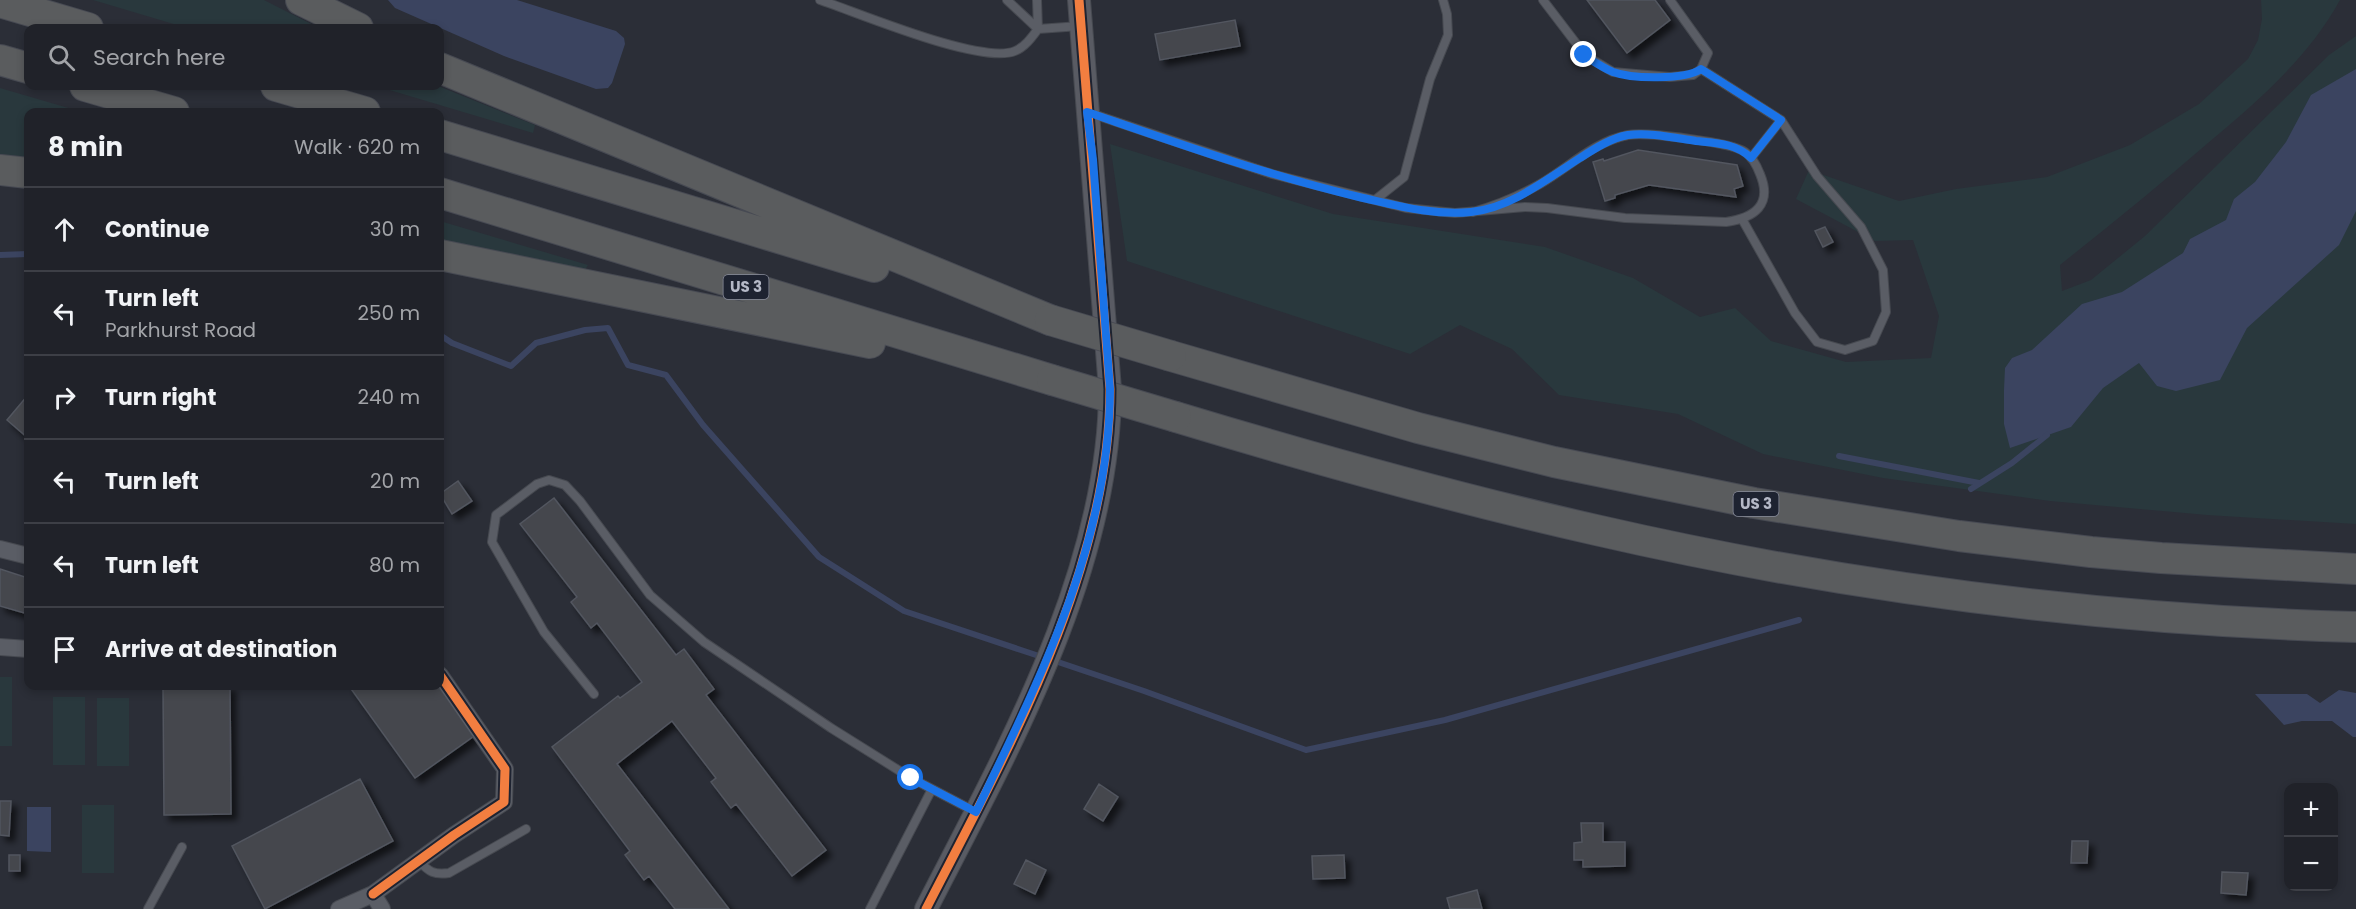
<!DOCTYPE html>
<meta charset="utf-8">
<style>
body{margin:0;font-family:Poppins,sans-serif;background:#282a31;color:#f1f3f6}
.controls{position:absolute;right:18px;bottom:18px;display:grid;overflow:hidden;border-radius:12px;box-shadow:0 3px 9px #0003}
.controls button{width:54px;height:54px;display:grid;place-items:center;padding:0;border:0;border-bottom:2px solid #3d3f46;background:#202229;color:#f1f3f6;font:30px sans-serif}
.stop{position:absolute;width:18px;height:18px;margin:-14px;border:4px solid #1a73e8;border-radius:50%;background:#fff}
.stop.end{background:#1a73e8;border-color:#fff;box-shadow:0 2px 6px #0008}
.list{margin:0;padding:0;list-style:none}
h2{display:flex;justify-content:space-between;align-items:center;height:78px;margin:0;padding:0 24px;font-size:26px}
h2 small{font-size:20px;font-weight:400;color:#a2a4a8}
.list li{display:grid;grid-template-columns:39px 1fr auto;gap:18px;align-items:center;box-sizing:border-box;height:84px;padding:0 24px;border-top:2px solid #3d3f46}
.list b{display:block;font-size:22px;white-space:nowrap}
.list p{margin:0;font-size:20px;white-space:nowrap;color:#a2a4a8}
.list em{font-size:20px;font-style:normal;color:#a2a4a8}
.icon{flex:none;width:33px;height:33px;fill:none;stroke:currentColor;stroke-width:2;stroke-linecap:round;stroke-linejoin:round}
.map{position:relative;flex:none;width:2356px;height:909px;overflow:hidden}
.search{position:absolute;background:#202229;box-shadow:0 3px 9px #0003;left:24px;top:24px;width:420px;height:66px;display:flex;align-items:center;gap:15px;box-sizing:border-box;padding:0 21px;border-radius:12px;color:#a2a4a8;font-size:22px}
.panel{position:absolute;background:#202229;box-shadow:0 3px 9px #0003;left:24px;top:108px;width:420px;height:582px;border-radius:12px}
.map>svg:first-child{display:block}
</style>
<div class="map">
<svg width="2356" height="909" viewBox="0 0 2356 909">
<defs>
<filter id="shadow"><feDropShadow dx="5.5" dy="5.5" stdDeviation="3" flood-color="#0009"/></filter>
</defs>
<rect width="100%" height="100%" fill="#2b2e37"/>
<!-- green -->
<path fill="#29383d" d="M93 0H264L319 28H187Z
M2261 0H2340C2309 57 2257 102 2208 143 2160 185 2110 225 2060 265L2062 291 2091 280 2145 236 2329 55 2356 36V524L2207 515 2050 501 1883 478 1763 454 1678 414 1559 395 1512 349 1460 325 1410 354 1127 261 1110 144 1333 214 1545 247 1633 278 1700 317 1735 308 1771 341 1846 362 1931 358 1939 316 1913 240 1875 241 1796 199 1809 170 1899 201 1956 189 2047 177 2130 145 2199 104 2248 59 2258 40 2262 19Z
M376 86H438L535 125 533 133Z
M0 88 82 112H28V157L0 154Z
M440 221 588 265 585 270 440 240Z
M0 677H12V746H0Z
M53 697H85V765H53Z
M97 698H129V766H97Z
M82 805H114V873H82Z"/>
<!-- water -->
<path fill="#3b4460" d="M388 0H517L616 31 624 38 625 44 612 83 608 88 596 89 504 56 395 8Z
M2356 69V211L2339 245 2247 328 2220 380 2176 391 2157 386 2139 363 2103 388 2071 427 2010 448 2004 424V390L2005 368 2012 358 2032 350 2082 304 2122 292 2183 253 2190 239 2226 220 2234 199 2255 182 2286 142 2311 95Z
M2339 690 2356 693V737H2353L2332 721H2302L2284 725 2255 694H2307L2320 703Z
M27 807H51V852L27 851Z"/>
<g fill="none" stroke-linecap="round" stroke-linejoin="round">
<!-- stream -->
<path stroke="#3b4460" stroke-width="6" d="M0 255 28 254
M440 335 452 343 511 366 536 343 585 330 608 328 628 365 666 375 703 425 819 557 904 611 1042 657
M1839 456 1979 483
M1971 489 2012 463 2047 435
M1052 660 1144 691 1306 750 1445 720 1799 620"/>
</g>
<!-- building -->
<path fill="#44464e" stroke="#52565f" stroke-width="1.5" filter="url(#shadow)" d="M1587 0H1655L1670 20 1627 53Z
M1235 20 1240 46 1160 60 1155 34Z
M1638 150 1737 165 1743 186 1734 189 1736 197 1649 185 1615 195V198L1605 201 1593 162 1603 159 1604 161Z
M1825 227 1833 242 1823 247 1815 231Z
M28 395V438L7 420Z
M458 481 472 501 452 514 440 494Z
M554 498 676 655 684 649 714 689 706 695 826 850 792 876 736 804 731 808 711 782 716 778 672 721 617 764 729 909H675L649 876 644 880 625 855 630 851 552 747 618 696 620 698 642 682 597 623 591 628 571 602 577 597 520 524Z
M0 569 28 578V619H26L28 614 0 606Z
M163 686H230L231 814 164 815Z
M349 686H438L474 736 415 778Z
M360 779 393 841 265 909 232 846Z
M1099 784 1118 797 1103 821 1084 809Z
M0 801H11L9 836 0 835Z
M1581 823H1603V842H1625V866L1583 867V860H1574V843L1582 842Z
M2072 841H2088L2087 863H2071Z
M9 855H20V871H9Z
M1344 855 1345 878 1313 879 1312 856Z
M1026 860 1046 870 1035 894 1014 884Z
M2222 872 2248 873 2246 895 2221 893Z
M1477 890 1482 909H1450L1447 898Z"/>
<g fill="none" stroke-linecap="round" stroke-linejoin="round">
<!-- lane casing -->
<g stroke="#464950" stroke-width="10">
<path id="lane" d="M820 0C859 13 981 65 1015 51 1025 47 1032 37 1038 29L1080 26
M1007 0 1038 29 1037 0
M1543 0 1585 55 1613 72 1670 77 1693 75 1701 69 1708 53 1670 0
M1701 69 1781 120 1817 176 1861 227 1883 270 1886 312 1873 341 1845 350 1817 342 1795 313 1742 219
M1090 113 1272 174 1406 208 1455 213 1525 207 1547 208 1625 218 1726 222C1754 218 1773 205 1760 174 1757 166 1752 157 1745 152 1731 142 1646 132 1628 135 1595 141 1568 168 1540 184 1519 196 1497 205 1473 212
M1751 158 1781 120
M1375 200 1404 177 1430 79 1448 35 1447 14 1443 0
M594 694 544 632 492 542 496 515 537 484 549 480 565 485 580 501 650 595 704 642 831 728 911 778 974 811
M419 861C429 872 434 875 449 873L526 829
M148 909 182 847
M870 909 932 789"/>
</g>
<!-- street casing -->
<g stroke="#464950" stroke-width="18">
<path id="street" d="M0 549 28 556
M0 647 28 649
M373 894 454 835 504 802 505 769 440 675
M339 909 373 894 382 909"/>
</g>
<!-- secondary casing -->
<g stroke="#464950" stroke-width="24">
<path id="secondary" d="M926 909C1007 751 1110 570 1110 389L1079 0"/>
</g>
<!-- highway casing -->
<g stroke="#474a53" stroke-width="32">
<path id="highway" d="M301 0 358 28
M0 2 88 28
M0 60 28 68
M440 68 1050 320
M85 86 174 112
M276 86 365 112
M440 135 874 267
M0 170 28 173
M440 193 1052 380
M440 255 870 343
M1171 356 1418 428 1554 462 1754 503 1959 536 2091 552 2161 558 2356 569
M1176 417C1315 459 1454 498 1596 530 1844 587 2101 620 2356 627"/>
</g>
<!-- lane -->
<use href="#lane" stroke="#5a5d65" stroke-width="8"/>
<!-- street -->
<use href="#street" stroke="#5a5d65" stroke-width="16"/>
<!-- secondary -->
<use href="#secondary" stroke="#595b63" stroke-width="22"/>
<!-- highway -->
<use href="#highway" stroke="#5a5c5e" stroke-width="30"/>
<!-- highway-bridge casing -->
<g stroke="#474a53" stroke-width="32" stroke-linecap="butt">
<path id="highway-bridge" d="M1050 320 1171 356
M1052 380 1176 417"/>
</g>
<!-- highway-bridge -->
<use href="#highway-bridge" stroke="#5a5c5e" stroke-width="30"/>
<!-- cycleway casing -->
<g stroke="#1e2331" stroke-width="13">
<path id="cycleway" d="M373 894 454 835 504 802 505 769 440 675
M926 909C1007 751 1110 570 1110 389L1079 0"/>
</g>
<!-- cycleway -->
<use href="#cycleway" stroke="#f27e40" stroke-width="9"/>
</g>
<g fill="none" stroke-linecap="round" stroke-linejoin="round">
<!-- route -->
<path stroke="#1a73e8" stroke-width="8" d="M911 778 976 812C1040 679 1110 541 1110 389L1093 160 1087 112C1177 143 1266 175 1359 197 1395 205 1433 216 1471 212 1511 208 1547 179 1580 158 1594 149 1611 138 1628 135 1650 132 1675 138 1696 141 1715 143 1736 143 1751 158L1781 120 1701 69C1685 80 1632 79 1613 72 1603 68 1593 61 1584 55"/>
</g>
<g text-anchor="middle" stroke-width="6" stroke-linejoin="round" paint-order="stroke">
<!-- shield labels -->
<g fill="#1e2331" stroke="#888c9a" stroke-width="1.5">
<rect x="723.5" y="275" width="45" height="24" rx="4.5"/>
<rect x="1733.5" y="492" width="45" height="24" rx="4.5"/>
</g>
<g font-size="15" font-weight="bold" fill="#b5b9c7">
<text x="746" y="292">US 3</text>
<text x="1756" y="509">US 3</text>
</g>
</g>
</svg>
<div class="controls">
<button>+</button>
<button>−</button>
</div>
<div class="stop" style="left:911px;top:778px"></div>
<div class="stop end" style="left:1584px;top:55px"></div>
<div class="search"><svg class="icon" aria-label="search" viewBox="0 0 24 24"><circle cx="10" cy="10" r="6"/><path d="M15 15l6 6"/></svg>Search here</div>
<section class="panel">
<h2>8 min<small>Walk · 620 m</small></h2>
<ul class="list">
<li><svg class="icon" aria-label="ahead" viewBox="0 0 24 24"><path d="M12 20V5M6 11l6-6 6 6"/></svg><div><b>Continue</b></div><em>30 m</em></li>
<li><svg class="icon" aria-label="left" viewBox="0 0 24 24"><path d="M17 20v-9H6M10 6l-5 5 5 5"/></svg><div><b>Turn left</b><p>Parkhurst Road</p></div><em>250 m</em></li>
<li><svg class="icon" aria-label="right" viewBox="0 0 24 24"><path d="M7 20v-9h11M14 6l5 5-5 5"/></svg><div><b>Turn right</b></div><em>240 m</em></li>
<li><svg class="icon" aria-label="left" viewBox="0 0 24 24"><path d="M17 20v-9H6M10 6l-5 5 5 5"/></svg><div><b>Turn left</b></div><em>20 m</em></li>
<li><svg class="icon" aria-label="left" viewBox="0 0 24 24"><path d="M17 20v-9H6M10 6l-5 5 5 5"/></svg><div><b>Turn left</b></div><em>80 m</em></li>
<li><svg class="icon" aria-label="arrive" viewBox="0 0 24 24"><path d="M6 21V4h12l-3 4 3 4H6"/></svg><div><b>Arrive at destination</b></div></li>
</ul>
</section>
</div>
